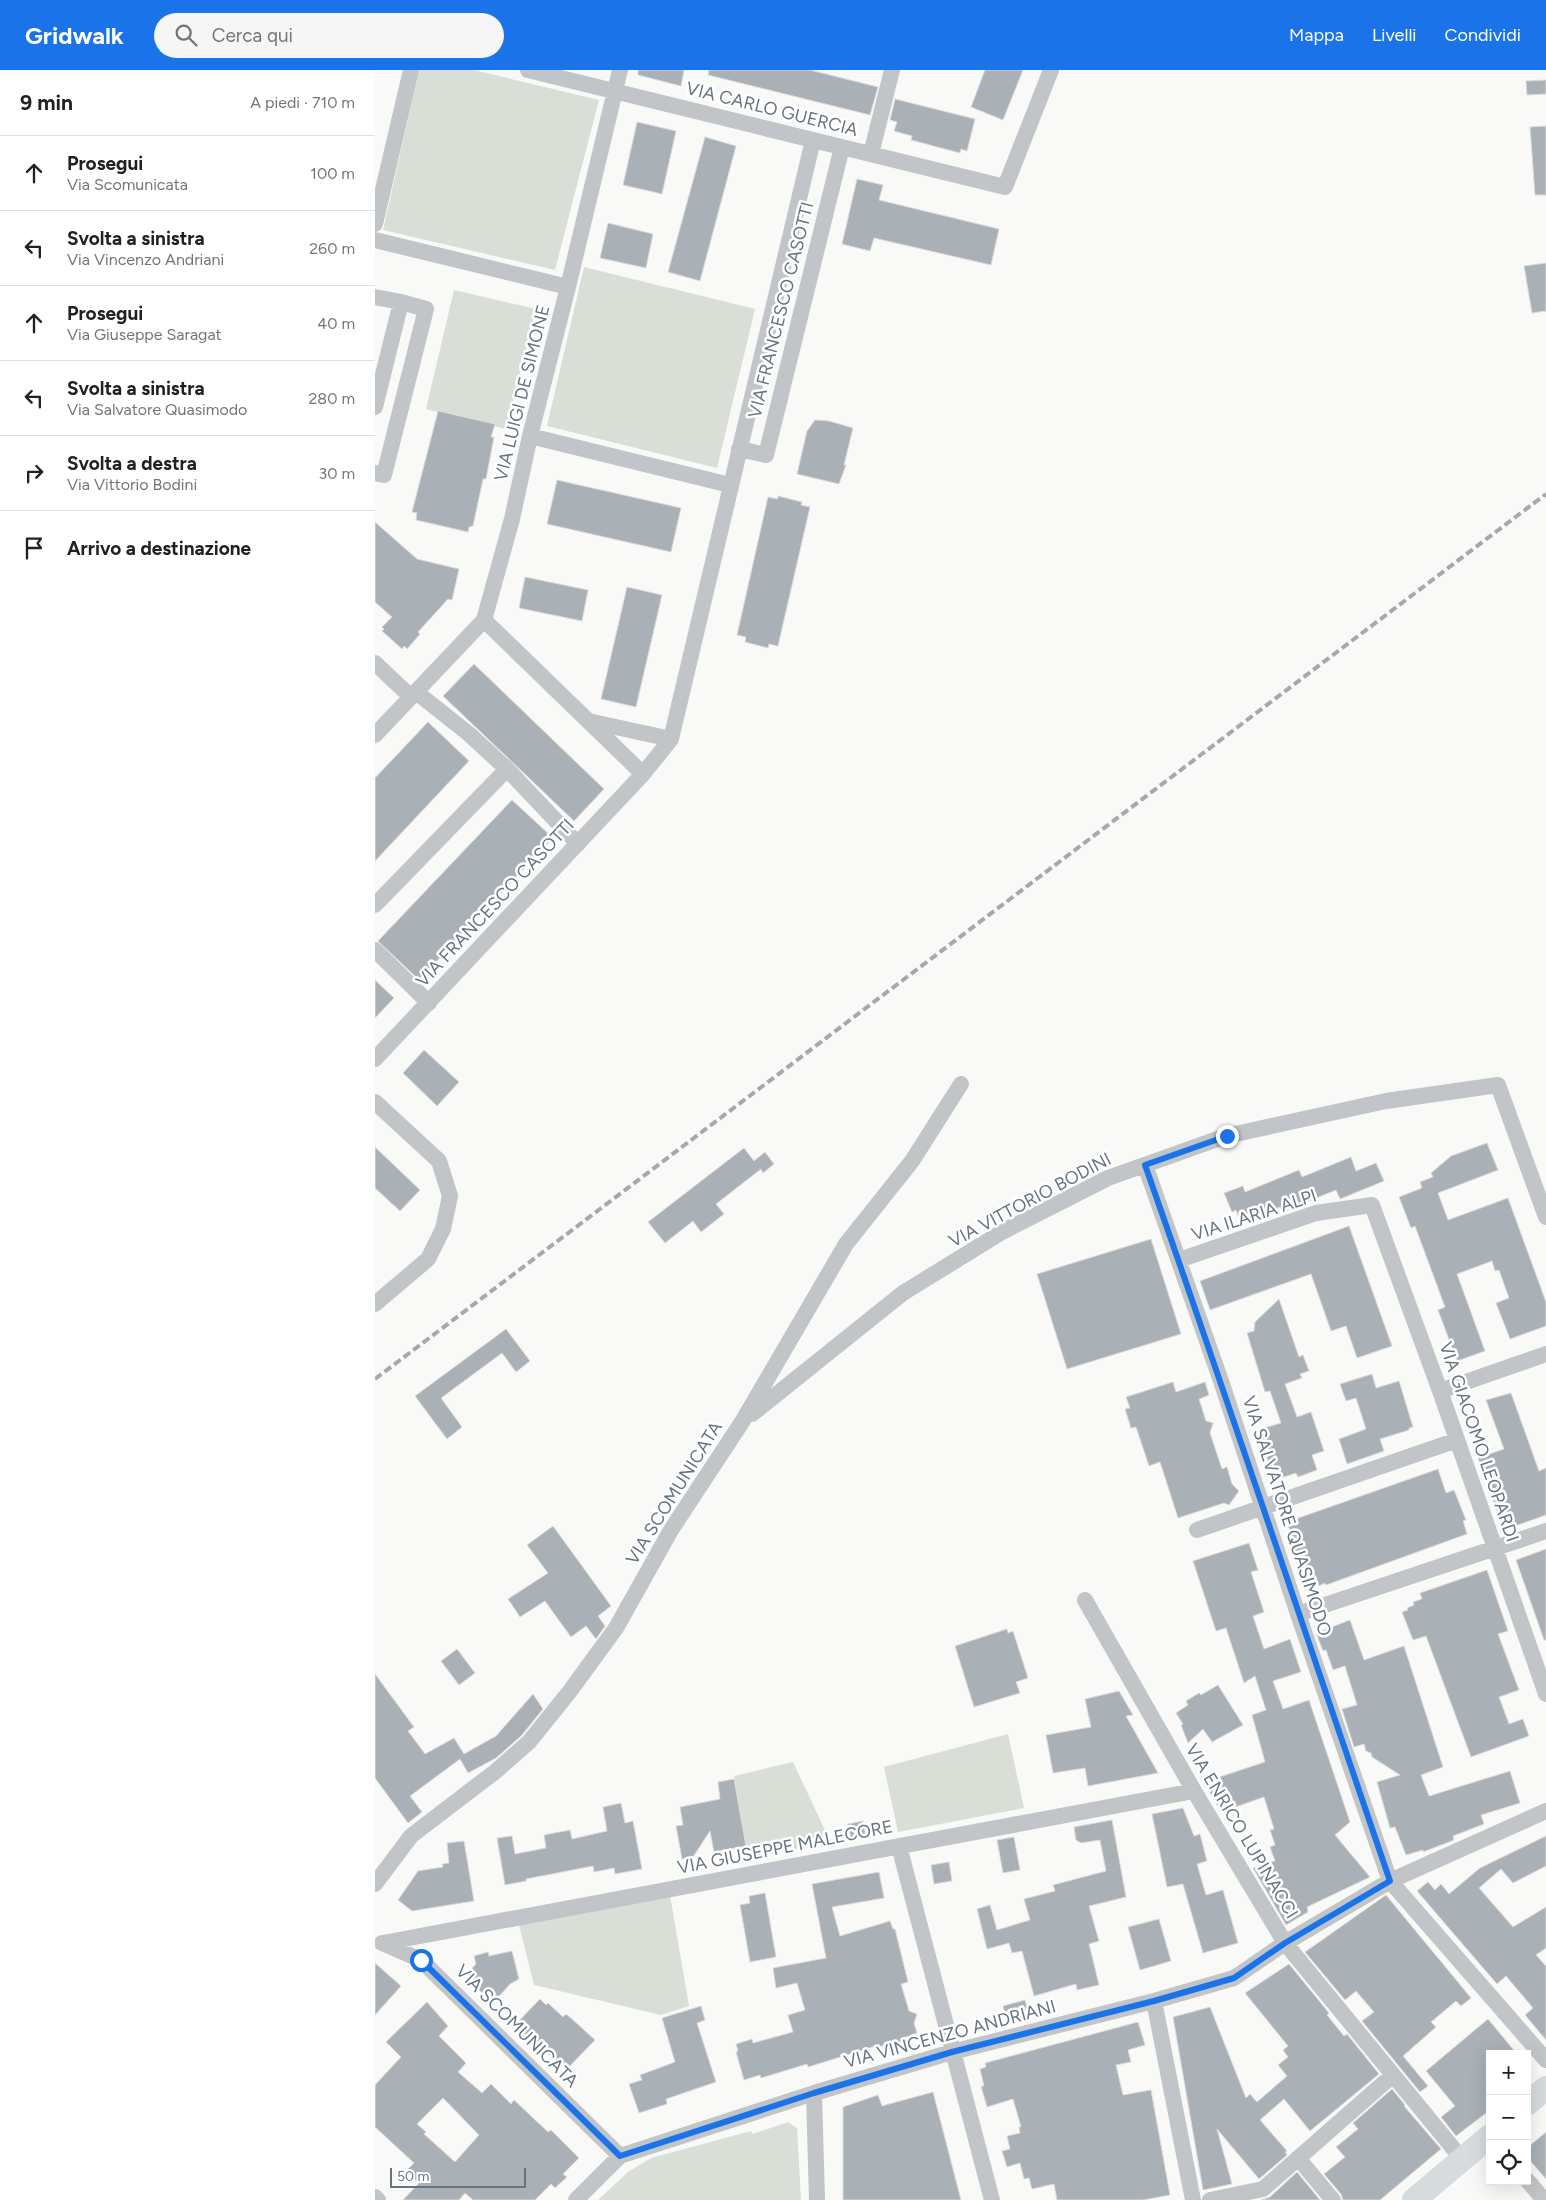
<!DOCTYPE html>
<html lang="it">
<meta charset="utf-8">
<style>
body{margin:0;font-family:Figtree,sans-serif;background:#f6f6f6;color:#202124}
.controls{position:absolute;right:15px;bottom:15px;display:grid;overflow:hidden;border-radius:0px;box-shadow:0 5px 20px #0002}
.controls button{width:45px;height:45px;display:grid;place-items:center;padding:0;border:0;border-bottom:1px solid #e0e0e0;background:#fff;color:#202124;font:25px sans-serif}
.scale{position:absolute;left:15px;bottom:12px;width:136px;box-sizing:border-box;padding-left:5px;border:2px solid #667480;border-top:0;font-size:14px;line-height:18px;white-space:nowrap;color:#667480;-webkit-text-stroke:4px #fff;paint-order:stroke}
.stop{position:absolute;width:15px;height:15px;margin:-11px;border:4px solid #1a73e8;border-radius:50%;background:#fff}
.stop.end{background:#1a73e8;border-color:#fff;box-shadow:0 1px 5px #0008}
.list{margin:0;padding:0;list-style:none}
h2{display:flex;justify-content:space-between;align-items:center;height:65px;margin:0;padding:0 20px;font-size:21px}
h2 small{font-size:16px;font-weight:400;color:#757577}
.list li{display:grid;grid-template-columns:32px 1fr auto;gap:15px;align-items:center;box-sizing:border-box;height:75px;padding:0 20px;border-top:1px solid #e0e0e0}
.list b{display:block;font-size:19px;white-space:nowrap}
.list p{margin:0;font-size:16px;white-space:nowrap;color:#757577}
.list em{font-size:16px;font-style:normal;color:#757577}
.icon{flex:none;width:28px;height:28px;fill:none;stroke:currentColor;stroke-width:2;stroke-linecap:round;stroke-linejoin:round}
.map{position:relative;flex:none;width:1171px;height:2130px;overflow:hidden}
header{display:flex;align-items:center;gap:30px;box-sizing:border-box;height:70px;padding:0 25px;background:#1a73e8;color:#fff}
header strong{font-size:24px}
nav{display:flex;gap:28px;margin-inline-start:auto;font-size:18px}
.search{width:350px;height:45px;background:#f6f6f6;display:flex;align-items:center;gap:12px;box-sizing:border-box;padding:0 18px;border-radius:28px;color:#757577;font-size:19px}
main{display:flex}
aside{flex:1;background:#fff}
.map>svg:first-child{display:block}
</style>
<header>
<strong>Gridwalk</strong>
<div class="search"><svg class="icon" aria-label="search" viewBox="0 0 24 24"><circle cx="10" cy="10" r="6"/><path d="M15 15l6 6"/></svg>Cerca qui</div>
<nav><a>Mappa</a><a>Livelli</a><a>Condividi</a></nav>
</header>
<main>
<aside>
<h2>9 min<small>A piedi · 710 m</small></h2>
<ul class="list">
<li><svg class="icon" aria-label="ahead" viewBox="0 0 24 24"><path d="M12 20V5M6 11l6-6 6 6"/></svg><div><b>Prosegui</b><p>Via Scomunicata</p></div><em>100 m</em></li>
<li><svg class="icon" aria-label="left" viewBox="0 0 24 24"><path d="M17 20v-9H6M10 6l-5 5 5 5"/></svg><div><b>Svolta a sinistra</b><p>Via Vincenzo Andriani</p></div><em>260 m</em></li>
<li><svg class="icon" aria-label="ahead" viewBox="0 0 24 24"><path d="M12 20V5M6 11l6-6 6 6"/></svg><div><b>Prosegui</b><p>Via Giuseppe Saragat</p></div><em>40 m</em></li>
<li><svg class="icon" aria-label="left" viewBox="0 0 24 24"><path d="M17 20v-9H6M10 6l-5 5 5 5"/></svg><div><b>Svolta a sinistra</b><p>Via Salvatore Quasimodo</p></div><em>280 m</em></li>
<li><svg class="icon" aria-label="right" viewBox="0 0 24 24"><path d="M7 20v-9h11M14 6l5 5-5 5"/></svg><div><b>Svolta a destra</b><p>Via Vittorio Bodini</p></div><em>30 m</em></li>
<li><svg class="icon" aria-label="arrive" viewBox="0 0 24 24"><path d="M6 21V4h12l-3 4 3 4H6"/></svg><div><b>Arrivo a destinazione</b></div></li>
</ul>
</aside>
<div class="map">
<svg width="1171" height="2130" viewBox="0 0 1171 2130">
<rect width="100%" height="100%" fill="#f9f9f7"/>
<!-- green -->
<path fill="#d9ded7" d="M44 0H99L224 30 180 200 8 160Z
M209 197 380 239 342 398 172 356Z
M79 220 161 239 131 359 51 339Z
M633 1664 649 1738 523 1762 509 1697Z
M418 1692 456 1773 373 1787 359 1706Z
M295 1825 314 1936 286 1945 159 1915 144 1855Z
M413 2052 422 2058 426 2130H223L253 2102 276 2088 376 2061 378 2064Z"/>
<!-- building -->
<path fill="#a9b0b6" stroke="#dbdbda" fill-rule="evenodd" d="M263 0H309L306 16 263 5Z
M334 0H435L503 17 495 45 333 5Z
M610 0H648L628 50 596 37Z
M1171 10V24L1152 25 1151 11Z
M520 29 600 49 592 81 586 79 585 83 536 70 537 66 519 61 522 52 515 50Z
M262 52 301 61 287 124 248 115Z
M1171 56V125H1160L1155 57Z
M330 67 361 76 325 211 293 202Z
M482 109 508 115 504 130 624 159 616 195 499 168 495 181 467 174Z
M233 153 278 164 271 198 225 188Z
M1171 193V241L1157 243 1149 196Z
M63 341 120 354 116 367H119L111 409H108L98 456 94 457 93 462 41 450 42 443 37 442Z
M440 350 454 351 478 358 469 395H471L464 414 422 404 432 361Z
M182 410 306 438 296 482 172 454Z
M403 426 427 432 426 435 435 437 403 576 394 574 393 578 370 572 371 567 362 565 393 427 403 429Z
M0 452 42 489 84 499 77 530 73 529 43 562 45 564 32 579 29 576 27 579 7 561 9 559 7 557 17 547 0 532Z
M150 507 213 520 207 551 144 538Z
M252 517 287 525 261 637 226 629Z
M99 594 229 719 199 751 68 626Z
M53 652 94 691 0 791V708Z
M137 730 178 768 44 910 3 871Z
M0 910 19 928 0 948Z
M49 980 84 1012 62 1036 28 1003Z
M1112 1073 1123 1100 1063 1123 1073 1150 1133 1128 1171 1232V1256L1135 1269 1121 1233 1134 1228 1124 1200 1120 1201 1117 1191 1082 1204 1110 1281 1082 1291 1063 1240 1070 1237 1040 1156 1036 1158 1024 1127 1047 1118 1045 1112 1058 1107 1056 1103 1076 1086Z
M0 1077 45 1120 25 1141 0 1118Z
M369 1078 379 1091 390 1082 399 1094 388 1103 386 1099 341 1134 349 1144 326 1162 318 1151 290 1173 273 1152Z
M976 1087 981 1101 1001 1093 1009 1111 965 1129 961 1120 907 1142 905 1137 866 1153 861 1140 857 1142 849 1123 868 1116 870 1122 924 1100 927 1107Z
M974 1156 1017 1276 982 1288 971 1256 956 1261 936 1204 835 1240 825 1211Z
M776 1169 806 1264 692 1299 662 1204Z
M904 1229 924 1287 928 1285 934 1301 925 1304 927 1308 910 1314 922 1347 936 1342 949 1381 937 1385 942 1400 923 1407 921 1403 900 1410 885 1368 889 1366 886 1359 906 1353 895 1321 890 1322 872 1263 879 1261 880 1252Z
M131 1259 155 1291 141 1302 127 1283 66 1328 87 1357 72 1369 40 1326Z
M997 1304 1001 1318 1024 1311 1038 1357 1034 1358V1360L1005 1369 1009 1381 972 1394 964 1369 991 1359 981 1328 971 1331 965 1314Z
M798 1312 801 1322 830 1312 834 1325 824 1329 831 1351 838 1353 835 1363 847 1399 852 1397 857 1414 864 1421 854 1435 849 1433 803 1448 785 1392 774 1396 761 1357 756 1358 750 1339 755 1338 751 1327Z
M1136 1323 1164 1401 1171 1398V1445L1129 1460 1103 1388 1129 1379 1111 1330Z
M1063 1399 1071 1423 1079 1420 1091 1450 1088 1451 1092 1464 951 1515 950 1513 944 1516 943 1514 933 1518 912 1452Z
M178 1456 236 1536 223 1546 230 1556 221 1569 211 1556 196 1567 170 1531 145 1547 133 1529 173 1503 152 1475Z
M874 1473 883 1500 876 1502 889 1542 878 1546 889 1579 915 1569 926 1602 898 1611 908 1639 934 1630 975 1752 960 1765 995 1807 932 1837 933 1842 911 1855 878 1798 900 1791 895 1777 900 1775 895 1760 899 1759 889 1727 846 1742 829 1712 890 1692 877 1645 891 1640 880 1606 869 1613 851 1558 841 1561 818 1491Z
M1171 1479V1570H1169L1141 1490Z
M1112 1500 1133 1561 1123 1564 1144 1620 1124 1627 1134 1654 1148 1649 1154 1666 1096 1687 1051 1566 1038 1570 1027 1542 1033 1540 1032 1538 1039 1535 1038 1532 1047 1529 1045 1523Z
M975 1550 989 1590 1029 1576 1068 1697 1046 1705 1054 1726 1135 1701 1145 1733 1106 1745 1109 1754 1078 1766 1079 1770 1048 1782V1780L1031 1785 1020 1757 1015 1758 1002 1712 1025 1705 997 1687 996 1683 991 1681 989 1674 979 1677 967 1639 982 1635 970 1596 958 1600 951 1580 948 1581 941 1563Z
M632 1559 633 1563 638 1561 653 1608 641 1612 645 1623 599 1637 580 1576Z
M82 1579 100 1603 84 1615 66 1591Z
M0 1604 39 1657 33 1661 50 1684 79 1668 89 1684 121 1666 158 1624 168 1639 146 1666 121 1688 93 1703 85 1689 35 1726 47 1742 33 1753 0 1708Z
M843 1615 868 1655 837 1672 828 1659 813 1673 806 1655 808 1654 801 1643 813 1635 811 1631 824 1623 826 1625Z
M744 1621 758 1645 751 1646 783 1703 713 1716 710 1698 678 1703 671 1665 716 1657 710 1629Z
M359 1709 371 1776 339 1782 335 1761 318 1787 307 1789 301 1756 308 1755 305 1737 345 1729 343 1712Z
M246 1733 250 1753 258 1751 267 1799 240 1804 239 1798 219 1802 218 1796 151 1809V1811L130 1815 122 1768 137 1766 140 1784 171 1778 169 1765 195 1760 197 1769 232 1761 228 1737Z
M808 1738 819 1766 825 1764 832 1791 822 1794 831 1825 848 1820 863 1873 828 1883 808 1814 792 1817 777 1744Z
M737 1750 751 1827 714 1836 724 1871 714 1874 724 1915 702 1920 701 1914 659 1926 647 1881 637 1883 634 1873 612 1879 602 1839 615 1835 622 1860 655 1850 649 1829 680 1821 678 1815 731 1801 725 1770 706 1773 701 1770 699 1757Z
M488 1751 491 1767 476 1770 473 1754Z
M1171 1766V1796L1138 1813 1126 1799 1104 1818 1138 1857 1171 1837V1878L1161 1885 1171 1896V1970L1150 1945 1158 1938 1131 1906 1122 1914 1042 1821 1053 1812 1060 1820 1066 1814 1074 1824 1105 1798Z
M639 1767 645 1800 628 1803 622 1770Z
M89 1771 99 1831 37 1841 23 1830 43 1801 68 1797 67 1794 74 1793 72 1773Z
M574 1792 577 1811 559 1814 556 1795Z
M504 1802 509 1828 457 1837 465 1866 515 1851 518 1859H520L533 1912 526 1914 534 1941 542 1944 539 1953 542 1963 526 1969 527 1972 510 1977 509 1975 504 1977V1975L433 1997 432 1994 386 2008 385 2005 369 2010 361 1982 363 1981 361 1974 377 1969 378 1973 418 1962 413 1945 430 1940 422 1913 401 1918 398 1898 451 1888 437 1814Z
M390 1823 401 1887 375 1892 365 1835 375 1833 374 1826Z
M1011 1825 1096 1928 1086 1936 1081 1931 1056 1952 1061 1957 1028 1986 1053 2016 1045 2022 987 1951 999 1942 981 1921 970 1930 930 1882Z
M784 1849 796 1891 765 1900 753 1857Z
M137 1881 144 1909 135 1914 118 1933 103 1919 105 1917 92 1904 101 1894 99 1886 113 1882 114 1886Z
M0 1893 26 1916 0 1945Z
M914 1894 954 1943 952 1945 969 1966 972 1964 1004 2004 935 2061 909 2029 885 2050 912 2081 910 2082 912 2085 884 2109 842 2059 857 2114 828 2120 798 1947 835 1937 871 2028 875 2024 882 2032 912 2006 903 1995 913 1987 908 1980 913 1976 870 1923Z
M165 1929 171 1935 173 1933 188 1947 191 1944 197 1949 220 1970 191 2000 140 1955Z
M650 1930 654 1945 632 1951 628 1936Z
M52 1932 73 1956 64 1966 91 1993 83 2002 107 2023 116 2014 136 2034 139 2030 173 2062 176 2060 204 2088 188 2104 192 2107 180 2118 176 2114 160 2130H98L90 2123 84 2130H28L44 2113 31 2101 39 2093 0 2057V2015L26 1987 11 1972ZM68 2028 104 2065 80 2092 49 2064 51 2062 42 2054Z
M326 1936 330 1950 322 1953 341 2012 291 2029 292 2034 264 2043 254 2014 267 2010 265 2005 300 1992 287 1948Z
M1113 1949 1142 1984H1115V2040L1081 2066 1066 2047 1080 2036 1051 2001Z
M763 1952 770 1975 753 1980 756 1992 741 1995 748 2025 776 2020 795 2125 768 2130H682L679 2114 657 2119 654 2108 649 2109 645 2093 632 2097 627 2081 635 2079 632 2066 645 2063 644 2057H646L638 2029 612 2037 606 2016H609L605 1999 611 1997 610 1993Z
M1017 2019 1030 2035 1029 2036 1066 2079 1005 2130H968L966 2124 949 2104 970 2087 961 2077 983 2059 978 2053Z
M558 2022 586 2130H468V2037L503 2025 507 2036Z
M1171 2062V2109L1152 2087V2078Z
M922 2102 945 2130H886L895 2127Z"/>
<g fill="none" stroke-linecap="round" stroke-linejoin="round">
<!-- street -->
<path stroke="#c1c5c8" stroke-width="16" d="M153 0 630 117 676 0
M496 84 517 0
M0 154 36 0
M0 170 193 217
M0 227 26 232 0 337
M155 366 355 415
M364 379 391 385 467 77
M0 403 9 405 51 239 26 232
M109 550 268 704
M0 593 36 627
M41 622 94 664 132 699 203 774
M213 651 296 669
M0 665 109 550 137 449 155 366 193 217 245 0
M0 835 132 699
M0 880 54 933
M0 989 268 704 296 669 438 70
M0 1032 64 1091 75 1126 68 1159 53 1189 0 1234
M770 1095 846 1311 923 1544 1015 1811 1171 1990
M804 1190 941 1143 997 1135 1065 1321 1171 1624
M1065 1321 1171 1284
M377 1344 528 1223 627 1162 733 1108 851 1066 1011 1031 1123 1015 1171 1147
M822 1460 1082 1370
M710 1530 819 1721 910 1873 1087 2089
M923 1544 1171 1461
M524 1776 617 2130
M0 1814 36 1766 121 1701 154 1672 195 1621 241 1558 296 1460 367 1352 471 1174 537 1091 586 1014
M7 1873 46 1890 245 2086
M8 1873 819 1721
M779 1931 818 2130
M439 2023 442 2130
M923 2088 958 2130
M1152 2110 1169 2130
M0 2127 3 2130
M201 2130 245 2086 439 2023 577 1982 779 1931 859 1908 910 1873 1015 1811 1171 1741
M835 2130 888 2119 1018 2005"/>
<!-- secondary -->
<path stroke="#d6dbde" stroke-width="24" d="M1152 2034 1171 2018
M1039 2130 1115 2066"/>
<!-- rail -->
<path stroke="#a3a9ae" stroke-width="4" stroke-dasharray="8 4" stroke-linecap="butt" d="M0 1309 1171 424"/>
</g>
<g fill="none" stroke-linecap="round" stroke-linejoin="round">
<!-- route -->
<path stroke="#1a73e8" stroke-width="6" d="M46 1890 245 2086 439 2023 577 1982 779 1931 859 1908 910 1873 1015 1811C933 1572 854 1333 770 1095L852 1066"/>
</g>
<g text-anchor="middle" stroke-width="5" stroke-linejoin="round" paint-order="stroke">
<!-- street labels -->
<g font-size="18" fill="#667480" stroke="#fff">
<text transform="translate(397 39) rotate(14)" y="6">VIA CARLO GUERCIA</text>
<text transform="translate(406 240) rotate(-76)" y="6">VIA FRANCESCO CASOTTI</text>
<text transform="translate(147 323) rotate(-76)" y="6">VIA LUIGI DE SIMONE</text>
<text transform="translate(120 833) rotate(-47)" y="6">VIA FRANCESCO CASOTTI</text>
<text transform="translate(655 1130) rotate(-28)" y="6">VIA VITTORIO BODINI</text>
<text transform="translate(879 1145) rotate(-18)" y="6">VIA ILARIA ALPI</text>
<text transform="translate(1104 1372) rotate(71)" y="6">VIA GIACOMO LEOPARDI</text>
<text transform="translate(299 1423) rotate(-58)" y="6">VIA SCOMUNICATA</text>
<text transform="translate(912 1446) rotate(72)" y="6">VIA SALVATORE QUASIMODO</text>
<text transform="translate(867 1761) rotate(59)" y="6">VIA ENRICO LUPINACCI</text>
<text transform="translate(410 1777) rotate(-11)" y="6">VIA GIUSEPPE MALECORE</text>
<text transform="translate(142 1956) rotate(45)" y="6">VIA SCOMUNICATA</text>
<text transform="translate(575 1964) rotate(-15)" y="6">VIA VINCENZO ANDRIANI</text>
</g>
</g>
</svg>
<div class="controls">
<button>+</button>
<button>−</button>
<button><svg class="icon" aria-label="locate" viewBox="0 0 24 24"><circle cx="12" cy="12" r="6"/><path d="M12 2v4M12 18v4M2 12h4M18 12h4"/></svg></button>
</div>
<div class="scale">50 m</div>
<div class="stop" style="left:46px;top:1890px"></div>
<div class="stop end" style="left:852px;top:1066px"></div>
</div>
</main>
